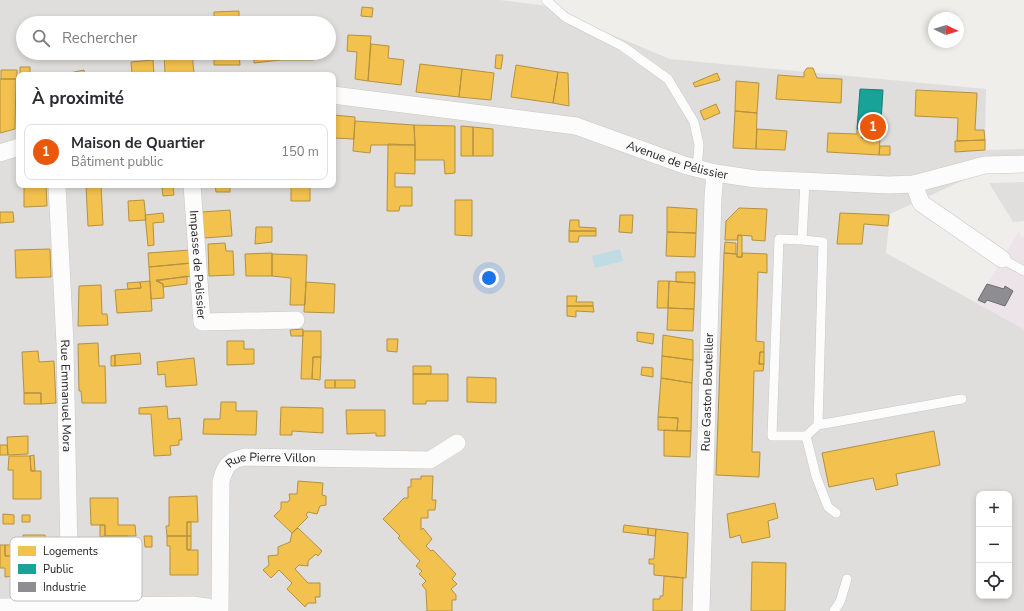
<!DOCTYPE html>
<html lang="fr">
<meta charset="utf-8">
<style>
body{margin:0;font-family:"Nunito Sans",sans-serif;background:#f2f2f3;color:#2b2b33}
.controls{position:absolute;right:12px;bottom:12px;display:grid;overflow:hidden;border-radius:8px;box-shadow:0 2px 6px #0003}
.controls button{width:36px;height:36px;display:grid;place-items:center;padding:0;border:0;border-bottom:1px solid #e1e1e2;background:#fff;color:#2b2b33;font:20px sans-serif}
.compass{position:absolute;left:928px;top:12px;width:36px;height:36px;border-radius:50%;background:#fff;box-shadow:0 2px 6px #0003;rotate:94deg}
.you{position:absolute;left:489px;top:278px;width:14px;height:14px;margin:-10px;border:3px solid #fff;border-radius:50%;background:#1a73e8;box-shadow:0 0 0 6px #1a73e833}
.badge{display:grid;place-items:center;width:26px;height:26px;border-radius:50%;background:#ea580c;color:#fff;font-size:13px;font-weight:700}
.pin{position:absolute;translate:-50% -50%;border:2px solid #fff;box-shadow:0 1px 4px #0006}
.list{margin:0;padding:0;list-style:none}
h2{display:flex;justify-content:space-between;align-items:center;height:52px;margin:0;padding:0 16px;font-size:17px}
h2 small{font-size:13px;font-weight:400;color:#7c7c81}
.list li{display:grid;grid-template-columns:26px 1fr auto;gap:12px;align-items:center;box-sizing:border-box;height:56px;margin:0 8px 8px;padding:0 8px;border:1px solid #e1e1e2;border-radius:8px}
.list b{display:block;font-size:15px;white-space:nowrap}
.list p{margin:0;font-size:13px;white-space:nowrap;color:#7c7c81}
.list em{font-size:13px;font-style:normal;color:#7c7c81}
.icon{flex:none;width:22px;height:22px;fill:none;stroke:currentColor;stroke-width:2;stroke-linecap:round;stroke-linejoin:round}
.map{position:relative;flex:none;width:1024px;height:611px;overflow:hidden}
.search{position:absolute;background:#fff;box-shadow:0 2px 6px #0003;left:16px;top:16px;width:320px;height:44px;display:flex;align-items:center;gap:10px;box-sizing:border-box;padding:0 14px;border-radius:22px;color:#7c7c81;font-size:15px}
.panel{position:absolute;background:#fff;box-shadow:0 2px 6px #0003;left:16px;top:72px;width:320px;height:116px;border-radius:8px}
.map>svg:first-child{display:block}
</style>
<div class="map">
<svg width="1024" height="611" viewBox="0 0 1024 611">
<rect width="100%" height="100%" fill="#f0eeeb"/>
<!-- residential -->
<path fill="#dfdedc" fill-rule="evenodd" d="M0 0H500L541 5 670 59 986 89 985 150 1024 149V171L977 174 890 214 886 253 1024 329V611H0ZM23 23H329V53H23ZM19 75H333V185H19ZM979 494H1009V596H979Z"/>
<!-- industrial -->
<path fill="#ede4e9" d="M1019 231 1021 237H1024V329L976 303Z"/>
<!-- parking -->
<path fill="#e0dfde" d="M1024 182V221L1013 222 989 183Z"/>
<!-- water -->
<path fill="#bfdbe3" d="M620 249 623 261 595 268 592 256Z"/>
<!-- homes -->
<path fill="#f2c14e" stroke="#b49141" d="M362 7 373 8 372 17 361 16Z
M239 11V23H214V12Z
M348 35 371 36 368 81 355 79 357 52 347 51Z
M371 44 389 46 388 58 404 60 401 85 368 81Z
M164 53H192L194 73 165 74Z
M214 53H239L240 65H214Z
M254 53H280V60L254 63Z
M280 53H313L314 60H280Z
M496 55H503L501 69 495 68Z
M153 60 154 75H132L131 62Z
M420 64 462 69 459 97 416 92Z
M516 65 558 72 553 103 511 97Z
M20 67H30V75H20Z
M807 68H813L817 78 842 79 841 103 776 99 778 75 804 77V72Z
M462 69 494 73 491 100 459 97Z
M1 70H17V79H1Z
M84 70 85 75H60Z
M558 72 568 73 569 106 553 103Z
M717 73 720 80 695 87 693 83Z
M0 79H16L15 129 0 133Z
M736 81 759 83 757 113 735 111Z
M916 90 977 93 975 130H984L985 140 957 141 958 118 915 116Z
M716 104 720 113 704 120 700 111Z
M735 111 757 113 756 149 733 148Z
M333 115 355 117 354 139 333 138Z
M355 121 414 125 415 145H371L370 153 353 151Z
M414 125 455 126V173L445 174 444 160H415V145Z
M461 126 473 127V156H461Z
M473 127 493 129V156H473Z
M757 129 787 131 785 150 756 149Z
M857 129H863L862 138H880L879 155 827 152 828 133 857 134Z
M985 140V150L955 152V141Z
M388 144 415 145V174L395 173V187H412V206H400L399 211H387Z
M880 146H890V155H879Z
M24 185H46L47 206 24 207Z
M86 185H101L103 225 88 226Z
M215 185H230V192H216Z
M291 185H310V201H291Z
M173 186 174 195 163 196 162 188Z
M144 200 146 220 129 221 128 201Z
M455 200H472V236L455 235Z
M667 207 697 209 696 233 667 232Z
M739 208 767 209 765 241 752 240V236L738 235 737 240H725L726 221Z
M230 210 232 236 204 238 202 212Z
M0 212H13L14 222 0 223Z
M163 213 164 222 153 223 154 245 148 246 145 215Z
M840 213 889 215 888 226 864 224 862 244H837Z
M620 215H633L632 233 619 232Z
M570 220H579V227L596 228V231H569Z
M256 227H272V242L255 244Z
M569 231H596V236H579L578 242H569Z
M667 232 696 233 695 257 666 256Z
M738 235 742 236V257H737Z
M725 242 736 243V254L724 253Z
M225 243 226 251H233L234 275 209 276 208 244Z
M50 249 51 277 16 278 15 250Z
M190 250 192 263 149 267 148 253Z
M272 253V276H246L245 254Z
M724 253 737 254V257H742V253L767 254V273L758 272 756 341 764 342V352H760L759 364H764L763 371H754L752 452H760L759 477 716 475Z
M272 254 307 255 305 305H290L291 278 272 276Z
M192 263 194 276 156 280 163 284 164 298 151 299 149 267Z
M676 272H695V283L676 282Z
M187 276V284L163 287V284L156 281Z
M150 281 152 311 117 313 115 290 141 288 140 282Z
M658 281H669L668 308H657Z
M669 281 695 283 694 309 668 308Z
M140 282 141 288 128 289 127 283Z
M306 282 335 284 334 313 304 312Z
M101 285 102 314H107L108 325 78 326 79 286Z
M567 296H577L576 302H593V306H567Z
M567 306H593L594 312 576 311V317L567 316Z
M668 308 694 309 693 331 667 330Z
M303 329V336H291L290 330Z
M303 331H321V357H313L312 379H301Z
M637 332 654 334 653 344 637 341Z
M663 335 693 340V360L662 356Z
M387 339H398L397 352 387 351Z
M227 341H244V349H254V364L227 365Z
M98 343 99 366H105L106 403H82L81 391H79L78 344Z
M38 351 39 362 54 361 56 403 41 404V393H24L22 352Z
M760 352H764V364H759Z
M140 353 141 364 115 366V355Z
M115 355V366H111V356Z
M662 356 693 360 692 383 661 378Z
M313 357H321L320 380 312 379Z
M194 358 197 385 166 387 165 374 158 375 157 362Z
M413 366H431V374H413Z
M642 367 653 368V377L641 375Z
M413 374H448V401H426V404H413Z
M467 377 496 378V403L467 402Z
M661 378 692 383 691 431H677L678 418 658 417Z
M325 380H335V388H325Z
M335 380H355V388H335Z
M24 393H41V404H24Z
M221 402H236V411H257L256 435 203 434 204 419H220Z
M167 406 168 419 180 418 182 440H179V445L170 446 171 455 154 456 151 414H139V408Z
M281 407 323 408V433L292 431V435H280Z
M346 410H385V436H376V433L347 434Z
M658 417 678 418 677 431 658 430Z
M664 430 691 431 690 457 664 456Z
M934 431 940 465 896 474 898 485 876 490 873 478 829 487 822 453Z
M28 436V454L8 455 7 437Z
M0 445H7L8 455H0Z
M34 455 35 471H31L30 456Z
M9 456H30L31 471H41V499H13V470H8Z
M421 476H433L432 500H436L435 510H428V518H421V530L423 528 432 539 426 546 431 551 433 550 456 574 452 579 457 584 451 589 456 595V600H452V611H427L426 590 422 585 426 581 419 574 422 571 416 566 420 561 398 538 400 536 383 519 404 498H408V487H411V479H421Z
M298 481 323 483 322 495 326 496V505L320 506 317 514 308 512 306 515 308 517 292 533 274 516 281 509V502H288L290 499 289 494H297Z
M197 496 198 522H187V536H167L166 526H169V497Z
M90 498H118V525H135L136 536H105V525H91Z
M775 503 778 518 768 521 770 537 742 543 740 535 730 538 727 514Z
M3 514 14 515V524H3Z
M22 515H30V522H22Z
M187 522H191V536H187Z
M100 525H105V536L100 537Z
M624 525 648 528V535L623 532Z
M298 528 322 551 318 556 316 554 308 561V566L299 565 295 569 308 583H320V597H315L316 603H308L305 607 287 589 292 583 279 570 271 578 263 570 269 565 268 556 278 555V547L290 542 292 533Z
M648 528 656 529 655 536 648 535Z
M656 529 688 533 686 578 654 575V564H649V559H654Z
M23 535H45V555H41V572H23V576H14V556H23Z
M105 536H128V542L121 543V549H118V576H91V548H105Z
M105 536V548H100V537Z
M144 536H152V547H145Z
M167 536H187V550H198V575H170V546H167Z
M187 536H191V549L187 550Z
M0 545H5V556H14V576L5 577V568H0Z
M5 545H14V556H5Z
M752 562 786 563 785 611H751Z
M664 576 683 578 682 611H653V599H660V596H663Z"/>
<!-- public -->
<path fill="#17a398" stroke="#1a7c75" d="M860 89 883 90 880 138H862L863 129H857Z"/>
<!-- industry -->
<path fill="#8d8d92" stroke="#6d6d70" d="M987 284 1004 289 1005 286 1013 291 1005 306 987 300 985 303 978 300Z"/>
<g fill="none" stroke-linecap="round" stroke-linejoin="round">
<!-- service casing -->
<g stroke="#c9c8c7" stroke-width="10">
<path id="service" d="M546 0 565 17 622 46 668 79 694 122 699 145 697 168
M802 240 823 242 818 425 806 436H772L779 239 802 240 805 182
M1002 259 1024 271
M818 425 962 399
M806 436 816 476 828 507 836 513
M834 611 840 602 847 579"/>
</g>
<!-- minor casing -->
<g stroke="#c9c8c7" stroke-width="18">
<g id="minor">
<path id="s1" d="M333 95 576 126 684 165 715 173 756 179 889 185 914 184 985 165 1024 164"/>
<path d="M0 153 19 147"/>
<path d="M914 184 921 203 1002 259"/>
<path id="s2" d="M57 185 65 344 70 606"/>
<path id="s3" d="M192 185 202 322 296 320"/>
<path d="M0 607 192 605 207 607 214 611"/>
<path id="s4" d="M220 611 221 481C225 466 229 460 245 457L430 460 457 443"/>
<path id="s5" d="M701 611 713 197 715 173"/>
</g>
</g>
<!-- service -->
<use href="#service" stroke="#fdfcfc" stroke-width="9"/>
<!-- minor -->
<use href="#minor" stroke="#fdfcfc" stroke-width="17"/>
</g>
<g text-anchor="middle" stroke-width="4" stroke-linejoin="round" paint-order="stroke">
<!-- street labels -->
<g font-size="12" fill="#222" stroke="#fff">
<text dy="4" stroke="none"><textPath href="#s1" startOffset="352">Avenue de Pélissier</textPath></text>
<text dy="4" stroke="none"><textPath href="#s3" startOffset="80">Impasse de Pelissier</textPath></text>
<text dy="4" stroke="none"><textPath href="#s5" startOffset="219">Rue Gaston Bouteiller</textPath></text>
<text dy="4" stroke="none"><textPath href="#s2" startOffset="211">Rue Emmanuel Mora</textPath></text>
<text dy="4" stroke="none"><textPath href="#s4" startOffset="192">Rue Pierre Villon</textPath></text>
</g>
</g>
<!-- legend -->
<rect x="10" y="537" width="132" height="64" rx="6" fill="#fff" stroke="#bdbdbd" stroke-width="1"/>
<rect x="18" y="546" width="18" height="10" fill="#f2c14e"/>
<rect x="18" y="564" width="18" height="10" fill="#17a398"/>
<rect x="18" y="582" width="18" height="10" fill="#8d8d92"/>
<g font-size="11" fill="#222">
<text x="43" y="555">Logements</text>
<text x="43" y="573">Public</text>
<text x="43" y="591">Industrie</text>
</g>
</svg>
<div class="controls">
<button>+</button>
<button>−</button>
<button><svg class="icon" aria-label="locate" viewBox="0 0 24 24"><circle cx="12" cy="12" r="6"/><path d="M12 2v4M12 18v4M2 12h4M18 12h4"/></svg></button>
</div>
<svg class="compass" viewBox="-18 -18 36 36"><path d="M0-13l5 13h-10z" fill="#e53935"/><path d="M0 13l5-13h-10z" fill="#7c7c81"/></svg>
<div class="you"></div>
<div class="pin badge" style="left:873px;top:127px">1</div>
<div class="search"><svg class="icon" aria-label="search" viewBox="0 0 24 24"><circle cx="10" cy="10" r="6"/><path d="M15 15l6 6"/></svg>Rechercher</div>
<section class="panel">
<h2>À proximité<small></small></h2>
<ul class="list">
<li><span class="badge">1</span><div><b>Maison de Quartier</b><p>Bâtiment public</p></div><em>150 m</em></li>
</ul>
</section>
</div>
